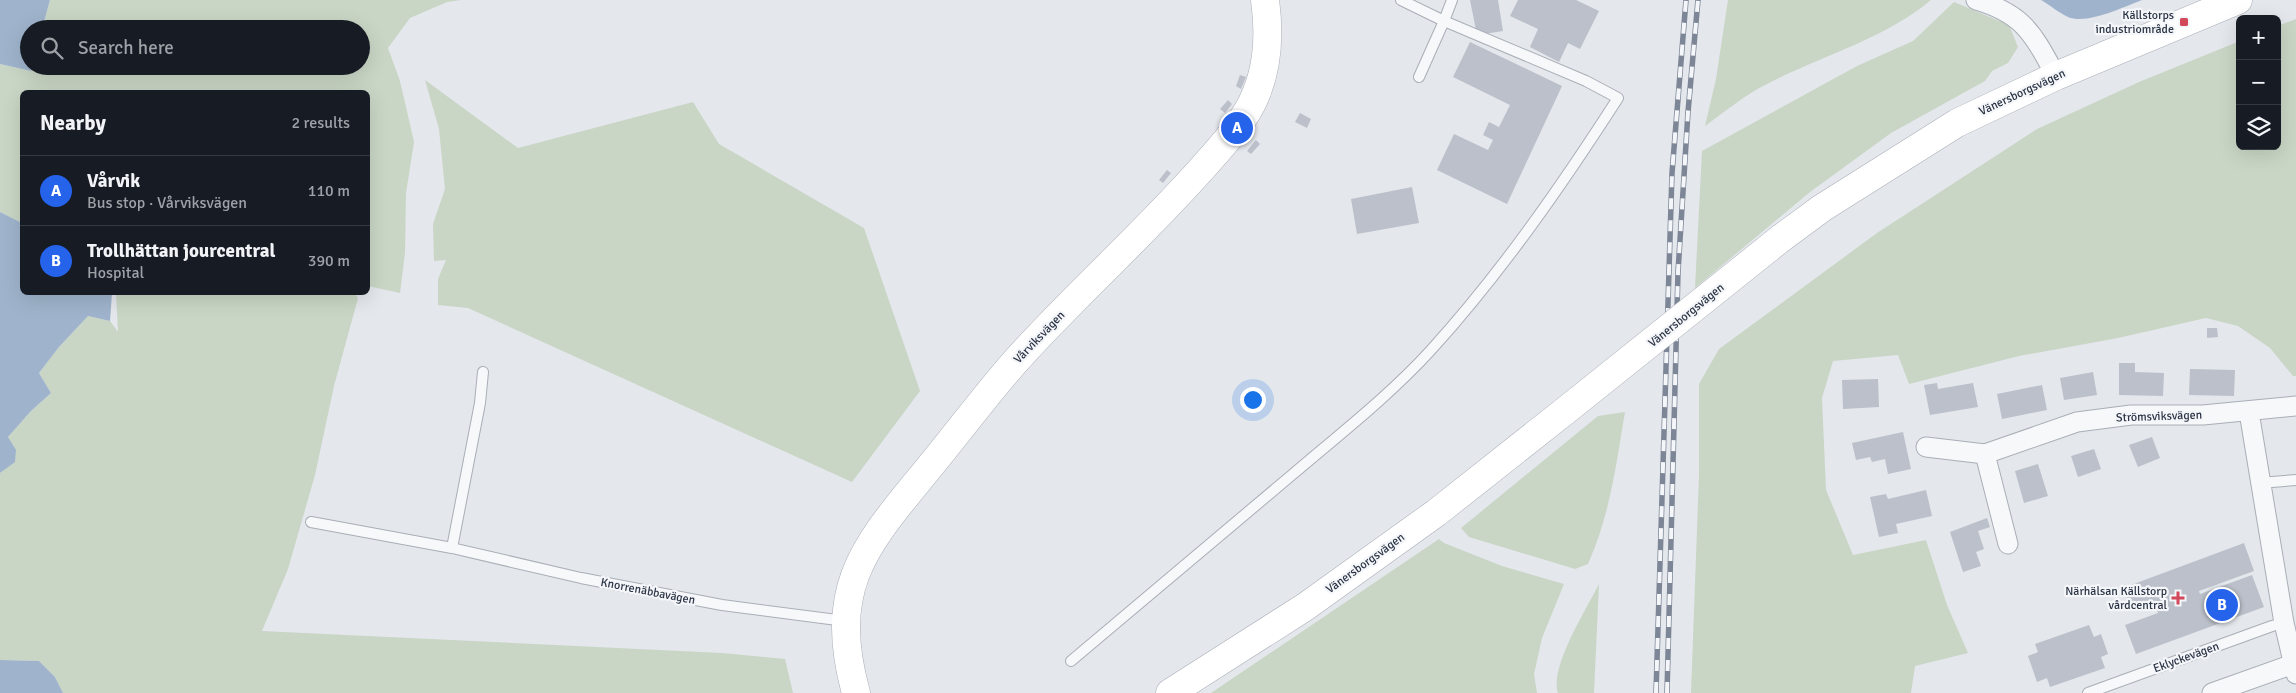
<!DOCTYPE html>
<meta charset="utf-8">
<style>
body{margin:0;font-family:Signika,sans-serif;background:#20242c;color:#f1f3f6}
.controls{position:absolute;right:15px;top:15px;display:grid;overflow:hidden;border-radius:8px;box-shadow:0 5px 20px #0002}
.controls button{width:45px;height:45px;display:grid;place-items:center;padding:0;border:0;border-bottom:1px solid #363941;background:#171b24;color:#f1f3f6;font:25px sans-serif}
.you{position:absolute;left:1252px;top:399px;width:18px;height:18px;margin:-12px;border:4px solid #fff;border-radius:50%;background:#1a73e8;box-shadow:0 0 0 8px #1a73e833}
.badge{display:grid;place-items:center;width:32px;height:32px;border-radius:50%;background:#2563eb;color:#fff;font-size:16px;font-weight:700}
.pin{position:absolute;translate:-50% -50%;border:2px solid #fff;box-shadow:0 1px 5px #0006}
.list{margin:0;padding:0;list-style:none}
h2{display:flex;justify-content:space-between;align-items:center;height:65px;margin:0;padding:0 20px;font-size:21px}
h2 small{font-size:16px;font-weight:400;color:#9ea1a6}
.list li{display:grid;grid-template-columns:32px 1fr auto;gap:15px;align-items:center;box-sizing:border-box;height:70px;padding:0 20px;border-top:1px solid #363941}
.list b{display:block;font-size:19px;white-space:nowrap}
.list p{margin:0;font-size:16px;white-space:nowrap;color:#9ea1a6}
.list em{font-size:16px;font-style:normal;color:#9ea1a6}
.icon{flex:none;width:28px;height:28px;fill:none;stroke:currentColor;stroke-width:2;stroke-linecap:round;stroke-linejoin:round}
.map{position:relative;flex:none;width:2296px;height:693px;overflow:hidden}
.search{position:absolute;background:#171b24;box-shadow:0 5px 20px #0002;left:20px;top:20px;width:350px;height:55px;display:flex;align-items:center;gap:12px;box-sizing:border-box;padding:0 18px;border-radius:28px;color:#9ea1a6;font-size:19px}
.panel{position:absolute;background:#171b24;box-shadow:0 5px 20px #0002;left:20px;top:90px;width:350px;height:205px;border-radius:8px}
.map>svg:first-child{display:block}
</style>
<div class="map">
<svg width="2296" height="693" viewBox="0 0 2296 693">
<rect width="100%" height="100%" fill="#e4e7ec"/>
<!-- green -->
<path fill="#c9d6c5" d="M50 0H461L447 2 410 18 388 48 400 81 414 142 406 193 405 253 400 293 368 286V92H22V223L0 212V64L30 71 32 66H361V29H42Z
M1728 0H1931C1883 40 1820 56 1765 85 1744 96 1724 112 1705 126L1716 79Z
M1954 2 2009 25 2018 47 2008 63 1992 71 1985 81 1891 133 1810 192 1695 288 1702 151 1857 66 1913 41Z
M2296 19V376H2293L2270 348 2238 326 2206 318 2118 338 2019 356 1909 384 1898 355 1833 361 1822 398 1826 490 1853 555 1926 540 1947 605 1968 653 1915 666 1911 693H1691L1699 474V384L1719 349 1877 233 2037 129 2139 82 2240 41V146H2277V26Z
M425 80 518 148 693 102 719 144 864 228 920 391 852 482 468 308 438 305V279L446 260 434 261 433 224 445 189 439 129Z
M354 292 358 298 334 386 315 475 288 569 262 631 722 653 785 659 793 693H63L55 677 39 661 0 660V473L2 472 8 437 31 411 51 393 39 373 59 347 88 316 110 321 118 332 116 293Z
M1625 412C1616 465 1610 515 1588 564L1575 569 1469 537 1461 528 1598 416Z
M1439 539 1444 543 1502 566 1564 584 1542 638 1534 674 1537 693H1211Z
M1599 584 1594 693H1558C1549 668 1587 608 1599 584Z"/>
<!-- water -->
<path fill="#9fb4cc" d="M0 0H50L42 29H29V66H32L31 71 0 64Z
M2041 0H2142C2123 7 2087 25 2068 17 2059 13 2050 5 2041 0Z
M0 212 22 223V292L112 293 110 321 88 316 59 347 39 373 51 393 31 411 8 437 16 450 15 462 0 473Z
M0 660 39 661 55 677 63 693H0Z"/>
<!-- building -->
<path fill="#bbc0ca" d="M1470 0H1498L1503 31 1484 34 1476 30Z
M1518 0H1576L1599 11 1580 49 1568 43 1559 62 1530 47 1538 29 1510 16Z
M1470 42 1562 86 1507 204 1437 170 1454 134 1488 150 1493 140 1483 135 1489 122 1499 127 1510 105 1453 77Z
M1240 75 1246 77 1241 89 1236 86Z
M1228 100 1232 104 1225 113 1220 109Z
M1300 113 1311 119 1307 128 1295 122Z
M1256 140 1260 144 1251 154 1247 151Z
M1167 170 1171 173 1163 183 1159 180Z
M1412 187 1419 223 1357 234 1351 199Z
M2207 328H2217L2218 337 2207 338Z
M2119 363H2135V372L2164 373 2163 396 2119 395Z
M2190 369 2235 370 2234 396 2189 395Z
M2093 372 2097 395 2064 400 2060 378Z
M1878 379 1879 407 1843 409 1842 380Z
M1937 383 1938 389 1973 383 1978 407 1930 415 1924 385Z
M2042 385 2047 410 2002 419 1997 394Z
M1903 432 1911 469 1888 474 1885 459 1872 462 1870 457 1856 460 1852 443Z
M2152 437 2160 458 2138 467 2129 445Z
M2094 449 2101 469 2078 477 2071 456Z
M2038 464 2048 496 2024 503 2015 471Z
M1926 490 1932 516 1896 524 1898 533 1879 537 1870 497 1886 494 1888 499Z
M1987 518 1990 527 1978 531 1984 549 1976 552 1981 566 1963 572 1950 532Z
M2244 543 2254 571 2199 591 2200 594 2252 575 2264 607 2136 654 2125 625 2158 613 2155 603 2132 611 2123 588Z
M2089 625 2094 637 2101 634 2108 654 2101 657 2105 668 2050 687 2047 678 2037 682 2028 656 2038 652 2035 644Z"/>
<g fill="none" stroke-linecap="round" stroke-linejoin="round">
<!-- lane casing -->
<g stroke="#a9aeb7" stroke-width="12">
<path id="lane" d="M1401 0 1444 21 1452 0
M2259 483 2296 480
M311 522 452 548 581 578 722 605 845 621
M452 548 480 403 483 372
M1071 661C1145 599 1219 537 1293 474 1340 434 1390 395 1431 350 1501 273 1562 185 1618 98L1586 81 1444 21 1419 77
M2088 693 2272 626 2284 623"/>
</g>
<!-- street casing -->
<g stroke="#a9aeb7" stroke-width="21">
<path id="street" d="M1976 0C2024 14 2033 34 2056 76
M2249 412 2284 623 2296 674
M1926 447 1985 454 2077 422 2131 415H2203L2296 406
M1985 454 2008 544
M2212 693 2293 664"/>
</g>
<!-- secondary casing -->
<g stroke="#a9aeb7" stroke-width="29">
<path id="secondary" d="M1780 239 1822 208 1957 123 2056 76 2238 0
M856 693C825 580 870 541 936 459 962 427 987 394 1014 363 1046 327 1081 293 1115 259 1146 228 1177 197 1206 164 1223 145 1240 126 1252 103 1268 71 1270 36 1265 0
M1170 693 1305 607 1436 513 1565 411"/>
</g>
<!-- lane -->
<use href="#lane" stroke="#f7f8fa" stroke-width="10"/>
<!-- street -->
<use href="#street" stroke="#f7f8fa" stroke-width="19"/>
<!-- secondary -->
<use href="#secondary" stroke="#fff" stroke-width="28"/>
<!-- rail casing -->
<g stroke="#7d8696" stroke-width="5.5">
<path id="rail" d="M1656 693 1672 173 1686 0
M1667 693 1678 272 1688 112 1698 0"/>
</g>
<!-- rail -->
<use href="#rail" stroke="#f4f6f9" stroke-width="4" stroke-dasharray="11" stroke-linecap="butt"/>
<!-- secondary-bridge casing -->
<g stroke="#a9aeb7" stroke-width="29" stroke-linecap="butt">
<path id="secondary-bridge" d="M1565 411 1780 239"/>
</g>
<!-- secondary-bridge -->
<use href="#secondary-bridge" stroke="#fff" stroke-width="28"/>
</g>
<!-- markers -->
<g fill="#d1495b" stroke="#f4f6f9" stroke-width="2">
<rect x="2179" y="17" width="10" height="10" rx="2.5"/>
<path d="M2175.5 590.5h5v5h5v5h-5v5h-5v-5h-5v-5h5z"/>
</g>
<g text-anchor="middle" stroke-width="4.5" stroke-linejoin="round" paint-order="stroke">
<!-- poi labels -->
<g font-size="12" fill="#2b3445" stroke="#f4f6f9" text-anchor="end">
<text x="2174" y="19">Källstorps<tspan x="2174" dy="14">industriområde</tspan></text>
<text x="2167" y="595">Närhälsan Källstorp<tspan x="2167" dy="14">vårdcentral</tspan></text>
</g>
<!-- street labels -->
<g font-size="12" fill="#2b3445" stroke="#f4f6f9">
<text transform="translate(2022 92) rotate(-25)" y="4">Vänersborgsvägen</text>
<text transform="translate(1686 315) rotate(-39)" y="4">Vänersborgsvägen</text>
<text transform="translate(1039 337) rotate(-46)" y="4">Vårviksvägen</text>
<text transform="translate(2159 416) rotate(-2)" y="4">Strömsviksvägen</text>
<text transform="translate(1365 563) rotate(-36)" y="4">Vänersborgsvägen</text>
<text transform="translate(648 591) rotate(11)" y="4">Knorrenäbbavägen</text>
<text transform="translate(2186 657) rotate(-20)" y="4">Eklyckevägen</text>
</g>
</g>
</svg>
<div class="controls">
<button>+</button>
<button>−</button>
<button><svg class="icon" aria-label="layers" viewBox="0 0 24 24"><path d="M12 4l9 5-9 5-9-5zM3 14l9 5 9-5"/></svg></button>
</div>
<div class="you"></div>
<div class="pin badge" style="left:1237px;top:128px">A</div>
<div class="pin badge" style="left:2222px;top:605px">B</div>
<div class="search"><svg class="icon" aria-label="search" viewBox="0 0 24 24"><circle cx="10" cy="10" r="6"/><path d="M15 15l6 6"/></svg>Search here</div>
<section class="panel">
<h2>Nearby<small>2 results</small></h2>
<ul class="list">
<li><span class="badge">A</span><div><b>Vårvik</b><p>Bus stop · Vårviksvägen</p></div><em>110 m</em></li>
<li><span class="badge">B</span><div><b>Trollhättan jourcentral</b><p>Hospital</p></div><em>390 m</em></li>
</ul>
</section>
</div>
